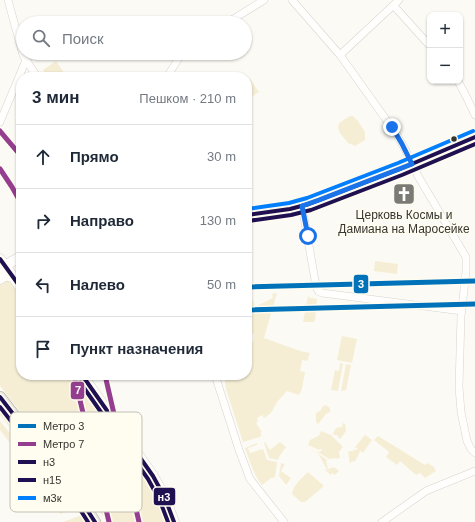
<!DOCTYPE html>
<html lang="ru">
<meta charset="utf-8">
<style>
body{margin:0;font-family:Arial,sans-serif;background:#f2f2f3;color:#1f2937}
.controls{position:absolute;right:12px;top:12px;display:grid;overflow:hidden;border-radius:8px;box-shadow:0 1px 3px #0004}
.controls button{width:36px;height:36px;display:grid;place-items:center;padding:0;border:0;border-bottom:1px solid #e0e1e3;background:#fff;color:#1f2937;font:20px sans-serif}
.stop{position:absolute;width:12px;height:12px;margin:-9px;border:3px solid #1a73e8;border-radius:50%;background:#fff}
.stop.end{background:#1a73e8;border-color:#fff;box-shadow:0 1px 4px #0008}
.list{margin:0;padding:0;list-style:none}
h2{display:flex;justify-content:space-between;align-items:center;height:52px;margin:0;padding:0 16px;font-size:17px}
h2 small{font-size:13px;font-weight:400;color:#747a83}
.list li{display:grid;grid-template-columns:26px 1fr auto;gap:12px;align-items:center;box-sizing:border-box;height:64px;padding:0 16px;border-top:1px solid #e0e1e3}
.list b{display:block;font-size:15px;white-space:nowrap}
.list em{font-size:13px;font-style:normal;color:#747a83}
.icon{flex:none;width:22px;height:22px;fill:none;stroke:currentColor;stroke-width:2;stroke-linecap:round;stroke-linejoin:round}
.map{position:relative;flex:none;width:475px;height:522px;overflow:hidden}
.search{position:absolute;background:#fff;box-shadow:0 1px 3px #0004;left:16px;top:16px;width:236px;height:44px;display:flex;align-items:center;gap:10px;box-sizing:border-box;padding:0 14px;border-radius:22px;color:#747a83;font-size:15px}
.panel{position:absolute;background:#fff;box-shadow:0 1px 3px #0004;left:16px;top:72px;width:236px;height:308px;border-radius:16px}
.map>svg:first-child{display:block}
</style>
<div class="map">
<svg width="475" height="522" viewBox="0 0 475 522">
<rect width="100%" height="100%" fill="#fcfaf4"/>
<!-- green -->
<path fill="#f5eed5" d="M56 61 67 77H47L43 70Z
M250 79 259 92 247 100V82Z
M350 116H353L358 121 365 132V140L355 146 348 143 340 133 338 128 339 123Z
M375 261 398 264 397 274 374 271Z
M9 280 21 297V375H77L153 482 160 495 169 522H109L101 514 84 493 0 386V281Z
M277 293 264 338 300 351 310 353 307 361 302 360 300 371 305 372 302 389 299 395 287 391 277 402 271 413 264 418 262 415 257 418 258 422 256 423 262 432 260 433 262 435 260 437 243 442 226 389 224 375H247V344L251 342V343L253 342 254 335 249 330 247 331V301L252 299 255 307 273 298 272 294Z
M308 296 310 298 317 299 315 321 313 322H303Z
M342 336 357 339 352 363 337 360Z
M340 363 343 364 338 391 331 390 335 370 339 371Z
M346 364 351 365 346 390 341 391Z
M326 405 330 408V412L326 414 319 423 317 424 316 421V413L321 410 323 406Z
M0 407 92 522H63L82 515 0 415Z
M0 421 71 508 70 510 60 514 52 499 0 430Z
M343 423 345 424 346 431 340 439 339 438 337 435H334L333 433 336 428 342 427Z
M321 431 331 435 343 447 339 452 340 458 335 459V458L329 459 321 454 307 447 318 452 321 451 322 450 321 449 319 450 308 445 310 440 316 437H317L320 434Z
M365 435 372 440 363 453 359 450 360 451C358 456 357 460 353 462L352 461 350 464 348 452 358 449 355 447Z
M378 436 425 465 427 463 434 467 436 471 425 478 420 473 416 475 400 461 397 465 386 457 389 452 374 440Z
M265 442 270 450 280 442 286 447 279 457 278 460 269 458 264 443Z
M257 443V445L248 448 250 453 263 449 267 460 276 462 277 463 275 477 271 478 262 485C253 474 250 461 245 448Z
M307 448 320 455 327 460 326 461 328 469 334 467 339 471 335 475 332 473 331 475 325 470 326 469 331 472 326 468 319 455Z
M281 463 285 464 281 471 291 478 286 485 279 476Z
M308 472 324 486 305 502H301L292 494C293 485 302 478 308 472Z"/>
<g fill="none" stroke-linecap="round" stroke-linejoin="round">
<!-- street casing -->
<g stroke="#d5d4cf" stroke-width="8">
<path id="street" d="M8 0 23 55 37 77
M292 0 340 55 395 132 405 149 418 176 466 257V272L461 316 459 387 461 412 467 441 471 449 475 453
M394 6 430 46
M227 23 264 0
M340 55 399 0
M167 77 182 53
M458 81 466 96 475 115
M0 122 26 60
M302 206 316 286 318 291 322 293 462 311
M215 375 239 450 250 479 284 522
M382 522 426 491 475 471"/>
</g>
<!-- secondary casing -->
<g stroke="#d5d4cf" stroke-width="11">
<path id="secondary" d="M247 215 290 209 309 204 400 169 475 137
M0 259 21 288
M0 269 13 261 21 257
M0 279C5 275 8 275 14 278
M82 375 153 476 165 498 174 522"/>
</g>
<!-- primary casing -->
<g stroke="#b3ae9b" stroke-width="12">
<path id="primary" d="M0 397 86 508 95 522"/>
</g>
<!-- street -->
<use href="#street" stroke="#fffefd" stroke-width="7"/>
<!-- secondary -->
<use href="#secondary" stroke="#fffefd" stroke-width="10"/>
<!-- primary -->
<use href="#primary" stroke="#eae8dd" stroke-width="11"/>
<!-- bus-1 casing -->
<g stroke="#fffcf0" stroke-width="7">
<path id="bus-1" d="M247 215 290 209 309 204 400 169 475 137
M0 259 21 288
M82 375 153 476 165 498 174 522
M0 397 86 508 95 522"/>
</g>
<!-- bus-2 casing -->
<g stroke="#fffcf0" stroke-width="7">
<path id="bus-2" d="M248 221 291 215 311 210 402 175 475 144
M77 378 148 479 160 501 168 522
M0 407 81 511 88 522"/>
</g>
<!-- bus-3 casing -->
<g stroke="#fffcf0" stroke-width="7">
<path id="bus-3" d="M247 209 289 203 307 198 398 163 473 131"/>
</g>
<!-- bus-1 -->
<use href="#bus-1" stroke="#1f1051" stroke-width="4"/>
<!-- bus-2 -->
<use href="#bus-2" stroke="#1f1051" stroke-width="4"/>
<!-- bus-3 -->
<use href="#bus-3" stroke="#027fff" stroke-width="4"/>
<!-- metro-1 casing -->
<g stroke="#fffcf0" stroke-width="8">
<path id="metro-1" d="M247 287 475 281
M247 310 475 304"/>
</g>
<!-- metro-2 casing -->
<g stroke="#fffcf0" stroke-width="8">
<path id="metro-2" d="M0 131 21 156
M0 169 12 187 21 203
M74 375 109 522
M105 375 139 522"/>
</g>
<!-- metro-1 -->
<use href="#metro-1" stroke="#0072ba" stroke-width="5"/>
<!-- metro-2 -->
<use href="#metro-2" stroke="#943e90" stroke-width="5"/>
</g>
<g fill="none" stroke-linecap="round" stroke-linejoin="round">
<!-- route -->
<path stroke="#1a73e8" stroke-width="5" d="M308 236 302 206 319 200 412 164 402 144 392 127"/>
</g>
<!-- icons -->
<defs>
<g id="church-square" transform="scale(1.15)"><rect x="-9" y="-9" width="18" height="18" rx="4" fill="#7b7a75" stroke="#fffcf0"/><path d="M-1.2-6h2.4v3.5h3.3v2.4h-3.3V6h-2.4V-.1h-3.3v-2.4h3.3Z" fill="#fff"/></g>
</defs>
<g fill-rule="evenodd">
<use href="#church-square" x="404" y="194"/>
</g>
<!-- markers -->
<circle fill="#363530" stroke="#fffcf0" stroke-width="1.5" cx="454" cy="139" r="3.5"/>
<g text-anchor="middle" stroke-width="3" stroke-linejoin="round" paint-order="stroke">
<!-- poi labels -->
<g font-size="12" fill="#363530" stroke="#fffcf0">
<text x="404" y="219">Церковь Космы и<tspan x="404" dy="14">Дамиана на Маросейке</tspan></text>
</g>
</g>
<!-- legend -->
<rect x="10" y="412" width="132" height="100" rx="6" fill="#fffcf0" stroke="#c3c0b6" stroke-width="1"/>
<rect x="18" y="424" width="18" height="4" fill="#0072ba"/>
<rect x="18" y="442" width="18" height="4" fill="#943e90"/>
<rect x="18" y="460" width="18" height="4" fill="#1f1051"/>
<rect x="18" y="478" width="18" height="4" fill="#1f1051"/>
<rect x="18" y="496" width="18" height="4" fill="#027fff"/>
<g font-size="11" fill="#363530">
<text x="43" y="430">Метро 3</text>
<text x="43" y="448">Метро 7</text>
<text x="43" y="466">н3</text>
<text x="43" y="484">н15</text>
<text x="43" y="502">м3к</text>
</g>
<g stroke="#fffcf0" stroke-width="1.5">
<rect x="353" y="274" width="16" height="20" rx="4" fill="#0072ba"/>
<rect x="70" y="381" width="15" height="19" rx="4" fill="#943e90"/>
<rect x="153" y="487" width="23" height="19" rx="4" fill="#1f1051"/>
</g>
<g font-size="11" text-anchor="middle" font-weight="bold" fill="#fff">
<text x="361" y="288">3</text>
<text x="78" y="394">7</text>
<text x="164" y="501">н3</text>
</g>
</svg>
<div class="controls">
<button>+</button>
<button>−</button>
</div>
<div class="stop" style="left:308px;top:236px"></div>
<div class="stop end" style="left:392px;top:127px"></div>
<div class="search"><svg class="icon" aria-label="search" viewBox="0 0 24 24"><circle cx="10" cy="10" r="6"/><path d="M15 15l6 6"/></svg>Поиск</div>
<section class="panel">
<h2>3 мин<small>Пешком · 210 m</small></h2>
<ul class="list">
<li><svg class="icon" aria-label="ahead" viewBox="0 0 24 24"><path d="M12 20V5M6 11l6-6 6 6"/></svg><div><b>Прямо</b></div><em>30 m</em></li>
<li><svg class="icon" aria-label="right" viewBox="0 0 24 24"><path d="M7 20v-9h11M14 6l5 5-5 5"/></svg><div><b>Направо</b></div><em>130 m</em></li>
<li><svg class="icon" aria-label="left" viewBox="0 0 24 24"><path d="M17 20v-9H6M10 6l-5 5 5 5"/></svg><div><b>Налево</b></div><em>50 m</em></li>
<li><svg class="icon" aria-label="arrive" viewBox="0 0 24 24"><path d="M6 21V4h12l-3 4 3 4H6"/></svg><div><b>Пункт назначения</b></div></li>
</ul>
</section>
</div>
